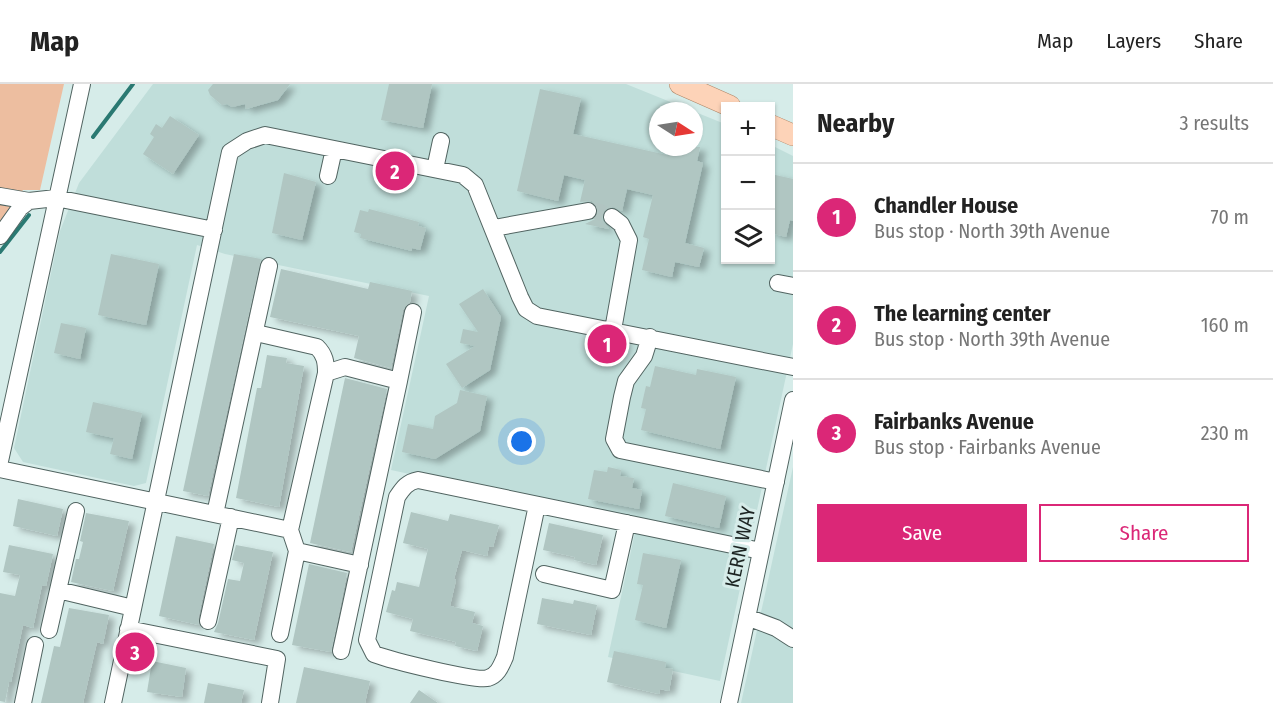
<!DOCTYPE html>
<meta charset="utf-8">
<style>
body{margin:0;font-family:"Fira Sans Condensed",sans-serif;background:#f2f2f2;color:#222}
.controls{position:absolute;right:18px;top:18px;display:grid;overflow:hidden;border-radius:0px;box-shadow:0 2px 4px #0004}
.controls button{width:54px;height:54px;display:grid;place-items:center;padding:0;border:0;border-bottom:2px solid #e0e0e0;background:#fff;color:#222;font:30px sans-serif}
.compass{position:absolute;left:649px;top:18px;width:54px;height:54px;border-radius:50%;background:#fff;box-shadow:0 2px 4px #0004;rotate:102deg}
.you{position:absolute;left:522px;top:358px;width:21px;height:21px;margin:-15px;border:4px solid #fff;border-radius:50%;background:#1a73e8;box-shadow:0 0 0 9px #1a73e833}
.badge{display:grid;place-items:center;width:39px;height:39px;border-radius:50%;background:#db2777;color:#fff;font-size:20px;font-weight:700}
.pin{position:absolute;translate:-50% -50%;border:3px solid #fff;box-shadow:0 2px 6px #0006}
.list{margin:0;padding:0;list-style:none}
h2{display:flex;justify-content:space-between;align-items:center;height:78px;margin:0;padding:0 24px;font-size:26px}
h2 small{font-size:20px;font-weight:400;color:#767676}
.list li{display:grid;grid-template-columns:39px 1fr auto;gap:18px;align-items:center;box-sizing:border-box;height:108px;padding:0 24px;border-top:2px solid #e0e0e0}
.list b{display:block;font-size:22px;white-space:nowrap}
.list p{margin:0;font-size:20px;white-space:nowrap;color:#767676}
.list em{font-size:20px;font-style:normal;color:#767676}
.actions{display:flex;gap:12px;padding:18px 24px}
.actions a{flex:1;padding:14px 0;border:2px solid #db2777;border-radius:0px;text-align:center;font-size:21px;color:#db2777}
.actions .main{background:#db2777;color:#fff}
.icon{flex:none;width:33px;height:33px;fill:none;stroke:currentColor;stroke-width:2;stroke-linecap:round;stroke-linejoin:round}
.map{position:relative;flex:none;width:793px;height:619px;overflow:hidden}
header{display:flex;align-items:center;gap:36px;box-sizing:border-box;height:84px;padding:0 30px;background:#fff;border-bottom:2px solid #e0e0e0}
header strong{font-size:28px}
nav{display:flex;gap:33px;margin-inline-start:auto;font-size:21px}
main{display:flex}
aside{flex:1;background:#fff}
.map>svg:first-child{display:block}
</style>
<header>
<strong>Map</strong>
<nav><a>Map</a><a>Layers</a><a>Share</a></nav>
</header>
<main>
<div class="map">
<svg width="793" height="619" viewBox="0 0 793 619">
<defs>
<filter id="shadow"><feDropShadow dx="6" dy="4" stdDeviation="3" flood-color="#0004"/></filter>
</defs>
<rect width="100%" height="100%" fill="#d6ece9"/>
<!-- built -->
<path fill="#c0deda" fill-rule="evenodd" d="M153 0H626L725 40 726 176H770L771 61 793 72V260L720 597 608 573 637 439 391 386 429 212 225 170 197 161 146 399 134 402 23 378 14 364 60 147 79 99ZM658 27H694V63H658Z
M793 383V619H741Z"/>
<!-- green -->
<path fill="#edbea0" d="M0 0H64L40 106H23L0 140Z"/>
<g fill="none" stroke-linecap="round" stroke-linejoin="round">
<!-- stream -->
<path stroke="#2a7972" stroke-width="4" d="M93 53 133 0
M0 168 29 131"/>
</g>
<!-- building -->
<path fill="#b0c6c2" filter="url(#shadow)" d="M213 0H290L278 16 246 25 245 20 232 23 227 20 222 21 210 11 208 6Z
M389 0H432L423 44 381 36Z
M540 5 581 14 573 50 667 71 669 63H700L697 77 703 79 685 159 704 164 699 183 675 178 672 193 642 186 649 155 643 153 653 111 627 105 622 127 613 123 603 127 602 136 609 145 585 140 595 135 598 126 592 117 580 118 585 96 564 91 558 117 517 107Z
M170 32 199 51 173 90 143 70 154 53 150 50 156 40 162 44Z
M284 89 316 98 302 156 272 149Z
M771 90 793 95V137L790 136 786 153 771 149Z
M369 125 419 138 418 142 426 144 420 166 412 164V167L360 154 361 150 354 148 360 126 368 128Z
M111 170 159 180 146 241 98 231Z
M234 170 261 175 208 412 183 407Z
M281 185 368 205 370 198 412 207 410 218 403 226 391 284 354 274 359 252 270 233Z
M483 205 501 233 490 286 462 304 446 280 475 262 460 259 463 245 478 248 459 220Z
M61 239 86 244 80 275 54 269Z
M267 271 287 274 286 279 304 282 279 423 236 414 257 304H261Z
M655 282 696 291 697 285 736 293 720 365 641 346 646 325 641 324 646 302 650 303Z
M345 294 387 305 351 468 310 459Z
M460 306 487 312 480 347 435 375 402 368 408 340 433 345 435 332 457 319Z
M93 318 142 329 132 375 110 370 114 354 86 348Z
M608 383 621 386 620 392 634 394 632 404 642 406 639 425 588 415 594 386 607 388Z
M673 399 726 412 719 444 665 432Z
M18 415 63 425 57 452 13 442Z
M411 428 448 437 450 430 499 441 493 463 489 462 487 472 462 466 454 495 456 496 450 522 475 528 472 539 483 542 477 567 455 562 456 558 410 547 413 535 386 528 392 506 395 507 397 498 419 503 428 465 403 459Z
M86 429 129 437 113 507 71 498 76 475H79L83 458 80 457Z
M549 439 603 451 596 481 574 476 575 473 543 466Z
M176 452 214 460 198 535 199 541 159 532Z
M9 461 53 470 46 502 42 501 33 544 23 541 11 598H9L5 618 0 617V509L15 512 20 491 3 488Z
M236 461 273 468 254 556 214 548 218 539 228 495 240 497 244 479 232 476Z
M643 469 681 476 666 544 635 536 643 501 637 500Z
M309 480 347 489 331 568 292 561Z
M542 514 573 520 574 516 597 521 591 551 537 540Z
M69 524 109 531 103 560 97 558 83 619H41L54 562 60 563Z
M614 567 666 578 665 584 673 585 669 607 660 605 659 610 607 598Z
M152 577 186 584 182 613 147 608Z
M304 583 370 597 365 619H296Z
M208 599 244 606 241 619H204Z
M419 606 438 619H410Z"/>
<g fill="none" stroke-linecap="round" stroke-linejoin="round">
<!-- minor-tunnel -->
<path stroke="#b1c4c1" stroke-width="16" stroke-dasharray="16 8" stroke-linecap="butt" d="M588 127H597L612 133"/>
<!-- minor casing -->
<g stroke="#516461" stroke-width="18">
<path id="minor" d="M435 85 441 57
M328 92 334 65
M0 112 29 117
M612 133 621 140 629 156 613 246
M494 144 588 127
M0 152 20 124 29 117 56 114 214 146
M778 199 793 202
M650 253 644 272 626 297 622 313 614 355 620 366 776 398
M326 289 345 283 399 297 413 228
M0 377 82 0
M0 385 290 446 326 289C326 278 325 271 317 263L256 249
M537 421 505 573C501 582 498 591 488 594 476 598 390 576 374 570L367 556 397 413C403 404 407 398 418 396 532 420 647 443 761 467
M215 430 269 182
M290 446 297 467 360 481
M544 490 612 506 627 439
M58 506 133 524
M747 533 776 544 793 555
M208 537 231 433
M128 545 277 575 270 619
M49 546 76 427
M280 550 297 467
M341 567 399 297
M23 619 35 561
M113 619 230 68 247 57 265 51 463 91 475 101 520 213 526 225 537 232 793 283
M729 619 793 316"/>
</g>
<!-- major casing -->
<g stroke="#ad8365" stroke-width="22">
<path id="major" d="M680 0 730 22
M770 41 793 51"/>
</g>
<!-- minor -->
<use href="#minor" stroke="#fff" stroke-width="16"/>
<!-- major -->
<use href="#major" stroke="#fdd3b8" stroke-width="21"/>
</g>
<g text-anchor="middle" stroke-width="6" stroke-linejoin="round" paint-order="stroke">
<!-- street labels -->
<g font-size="20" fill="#1c2422" stroke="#d6ece9">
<text transform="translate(740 463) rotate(-78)" y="7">KERN WAY</text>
</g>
</g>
</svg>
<div class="controls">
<button>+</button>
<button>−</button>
<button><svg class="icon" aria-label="layers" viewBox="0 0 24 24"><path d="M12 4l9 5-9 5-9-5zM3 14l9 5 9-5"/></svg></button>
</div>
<svg class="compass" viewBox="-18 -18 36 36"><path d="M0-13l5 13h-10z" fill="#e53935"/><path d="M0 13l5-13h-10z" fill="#767676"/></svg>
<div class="you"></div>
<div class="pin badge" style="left:607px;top:260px">1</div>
<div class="pin badge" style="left:395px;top:87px">2</div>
<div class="pin badge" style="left:135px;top:568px">3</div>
</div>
<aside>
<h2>Nearby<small>3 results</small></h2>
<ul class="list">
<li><span class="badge">1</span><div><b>Chandler House</b><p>Bus stop · North 39th Avenue</p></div><em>70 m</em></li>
<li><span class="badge">2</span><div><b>The learning center</b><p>Bus stop · North 39th Avenue</p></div><em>160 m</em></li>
<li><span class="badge">3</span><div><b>Fairbanks Avenue</b><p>Bus stop · Fairbanks Avenue</p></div><em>230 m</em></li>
</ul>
<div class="actions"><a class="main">Save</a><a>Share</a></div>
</aside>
</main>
